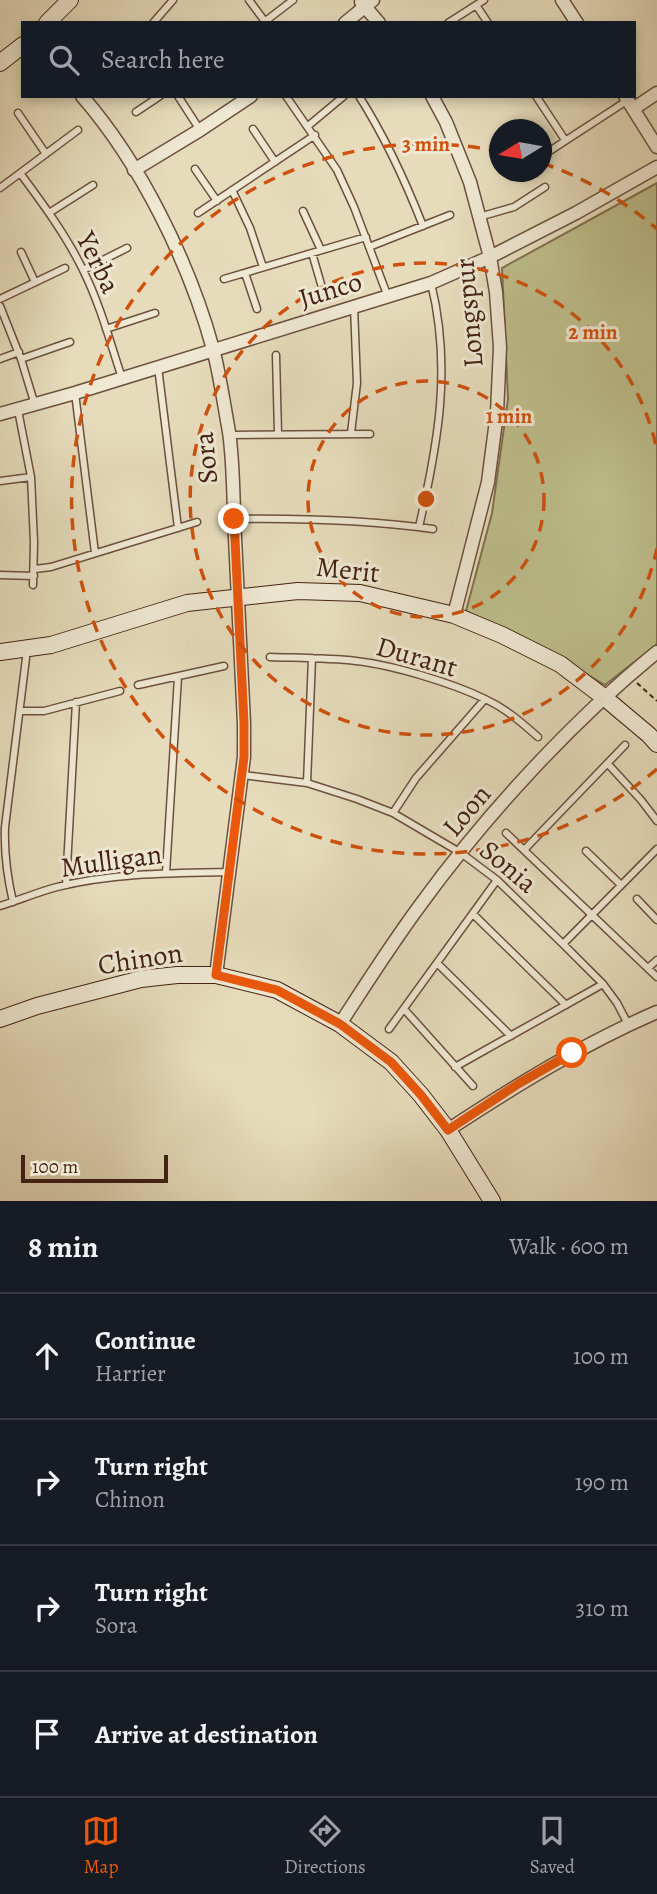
<!DOCTYPE html>
<meta charset="utf-8">
<style>
body{margin:0;font-family:Alegreya,serif;background:#242831;color:#f1f3f6}
.compass{position:absolute;left:489px;top:119px;width:63px;height:63px;border-radius:50%;background:#171b24;box-shadow:0 4px 10px #0003;rotate:259deg}
.scale{position:absolute;left:21px;bottom:18px;width:147px;box-sizing:border-box;padding-left:7px;border:4px solid #442214;border-top:0;font-size:19px;line-height:24px;white-space:nowrap;color:#442214;-webkit-text-stroke:5px #efe8d3;paint-order:stroke}
.stop{position:absolute;width:21px;height:21px;margin:-16px;border:5px solid #ea580c;border-radius:50%;background:#fff}
.stop.end{background:#ea580c;border-color:#fff;box-shadow:0 2px 7px #0008}
.list{margin:0;padding:0;list-style:none}
h2{display:flex;justify-content:space-between;align-items:center;height:91px;margin:0;padding:0 28px;font-size:30px}
h2 small{font-size:23px;font-weight:400;color:#9ea1a6}
.list li{display:grid;grid-template-columns:46px 1fr auto;gap:21px;align-items:center;box-sizing:border-box;height:126px;padding:0 28px;border-top:2px solid #363941}
.list b{display:block;font-size:26px;white-space:nowrap}
.list p{margin:0;font-size:23px;white-space:nowrap;color:#9ea1a6}
.list em{font-size:23px;font-style:normal;color:#9ea1a6}
.icon{flex:none;width:38px;height:38px;fill:none;stroke:currentColor;stroke-width:2;stroke-linecap:round;stroke-linejoin:round}
.map{position:relative;flex:none;width:657px;height:1201px;overflow:hidden}
.search{position:absolute;background:#171b24;box-shadow:0 4px 10px #0003;left:21px;right:21px;top:21px;height:77px;display:flex;align-items:center;gap:18px;box-sizing:border-box;padding:0 24px;border-radius:0px;color:#9ea1a6;font-size:26px}
.sheet{height:595px;background:#171b24}
nav{display:flex;justify-content:space-around;align-items:center;box-sizing:border-box;height:98px;border-top:2px solid #363941;background:#171b24;font-size:19px;color:#9ea1a6}
nav a{display:grid;justify-items:center;gap:4px}
nav .on{color:#ea580c}
.map>svg:first-child{display:block}
</style>
<div class="map">
<svg width="657" height="1201" viewBox="0 0 657 1201">
<rect width="100%" height="100%" fill="#e6dcbc"/>
<filter id="stains"><feTurbulence type="fractalNoise" baseFrequency=".00286" numOctaves="4"/><feColorMatrix values="0 0 0 0 .2 0 0 0 0 .09 0 0 0 0 .02 0 0 0 .5 -.17"/></filter>
<radialGradient id="worn" r=".72"><stop offset=".6" stop-color="#630" stop-opacity="0"/><stop offset="1" stop-color="#630" stop-opacity=".3"/></radialGradient>
<!-- green -->
<path fill="#bdbe8b" stroke="#807050" stroke-width="2" d="M657 183V644L605 685 528 640 466 611 492 513 508 399 502 268Z"/>
<g fill="none" stroke-linecap="round" stroke-linejoin="round">
<!-- lane casing -->
<g stroke="#6c503e" stroke-width="9">
<path id="lane" d="M249 0 266 23
M476 5 488 23
M153 23 173 0
M263 23 293 0
M448 23 484 0
M178 96 200 130
M286 96 337 170 354 207 388 297
M359 96C385 137 405 180 423 226
M536 96 565 140
M136 112 160 96
M18 113 46 154
M308 126 344 96
M253 129 275 162
M542 156 628 100
M195 169 217 201
M20 173C43 204 66 235 83 270 100 304 110 342 122 378
M0 188 78 130
M232 190 250 228 263 267
M303 211 321 250
M49 213 93 185
M198 213 315 135
M479 217 514 207 545 187
M369 247 450 215
M21 252 35 282
M312 253 323 291
M83 270 127 248
M245 273 257 309
M224 279 366 237
M0 299 65 268
M0 306 21 359 35 405
M106 329 155 313
M276 355 278 434
M0 359 19 352
M21 359 70 342
M158 367 178 528
M75 393 95 553
M18 410 31 477 34 542 33 585
M351 433 357 383 354 307
M229 435 370 434
M0 481 31 477
M234 519C301 518 367 520 433 529
M419 527C438 443 452 368 431 283
M35 569 51 567 197 522
M0 575 34 576
M270 657C299 658 328 658 356 661 393 665 452 683 485 699 505 708 521 722 538 737
M138 685 224 666
M20 711H44L120 691
M608 764 641 800 657 821
M243 775 307 783 357 799 393 813 461 853 497 880 563 944 603 984 617 1003 628 1024
M307 783 312 658
M393 813 416 778 485 699
M506 833 657 977
M524 850 625 745
M586 851 621 885
M166 873 178 677
M66 885 76 702
M637 899 657 920
M13 902C7 876 4 853 5 827L27 650
M0 906C19 900 38 892 57 887 113 873 171 873 229 872
M473 914 566 1005
M563 944 657 849
M437 963 511 1036
M648 968 657 960
M404 1009 473 1086
M389 1029 497 880
M455 1067 603 984"/>
</g>
<!-- street casing -->
<g stroke="#6c503e" stroke-width="15">
<path id="street" d="M562 0 577 23
M361 2 379 23
M345 23 373 0
M82 96C141 164 189 262 213 349 220 375 224 405 229 432 234 466 233 503 235 538 238 600 241 662 244 723V757L216 975
M432 96 446 122 470 182 490 257 496 292 500 347 497 413 488 482 454 615
M625 96 657 147
M633 109 657 93
M134 170 200 130 251 96
M0 414 75 393 431 283 490 257 576 213 657 167
M340 1024C366 984 392 943 421 904 486 815 571 722 657 652
M448 1130C515 1086 583 1044 657 1012"/>
</g>
<!-- secondary casing -->
<g stroke="#442214" stroke-width="18">
<path id="secondary" d="M47 23 70 0
M0 63 23 45
M0 652 51 645 187 603 298 591 360 593 454 615 502 635 560 664 605 698 649 735 657 744
M0 1019 37 1006 141 979 177 975H216L277 990 340 1024 391 1062 421 1095 448 1130 492 1201"/>
</g>
<!-- path -->
<path stroke="#442214" stroke-width="2" stroke-dasharray="5 3.5" stroke-linecap="butt" d="M637 683 657 701"/>
<!-- lane -->
<use href="#lane" stroke="#efe8d3" stroke-width="6"/>
<!-- street -->
<use href="#street" stroke="#efe8d3" stroke-width="12"/>
<!-- secondary -->
<use href="#secondary" stroke="#efe8d3" stroke-width="16"/>
</g>
<g fill="none" stroke-linecap="round" stroke-linejoin="round">
<!-- route -->
<path stroke="#ea580c" stroke-width="9" d="M234 519 244 723V757L216 975 277 990 340 1024 391 1062 421 1095 448 1130 518 1084 572 1053"/>
</g>
<!-- distance rings -->
<g fill="none" stroke="#cf510d" stroke-width="3.5" stroke-dasharray="12 9">
<circle cx="426" cy="499" r="118"/>
<path d="M657 548A236 236 0 1 1 657 450"/>
<path d="M657 769A355 355 0 1 1 497 151M542 163A355 355 0 0 1 657 229"/>
</g>
<g text-anchor="middle" stroke-width="6" stroke-linejoin="round" paint-order="stroke">
<!-- street labels -->
<g font-size="28" fill="#442214" stroke="#efe8d3">
<text transform="translate(99 262) rotate(64)" y="10">Yerba</text>
<text transform="translate(330 289) rotate(-17)" y="10">Junco</text>
<text transform="translate(468 313) rotate(-95)" y="10">Longspur</text>
<text transform="translate(205 458) rotate(-95)" y="10">Sora</text>
<text transform="translate(348 569) rotate(6)" y="10">Merit</text>
<text transform="translate(417 656) rotate(16)" y="10">Durant</text>
<text transform="translate(466 810) rotate(-50)" y="10">Loon</text>
<text transform="translate(111 860) rotate(-8)" y="10">Mulligan</text>
<text transform="translate(509 866) rotate(40)" y="10">Sonia</text>
<text transform="translate(140 958) rotate(-9)" y="10">Chinon</text>
</g>
</g>
<circle cx="426" cy="499" r="10" fill="#cf510d" stroke="#efe8d3" stroke-width="3.5"/>
<g font-size="21" text-anchor="middle" font-weight="bold" fill="#cf510d" stroke="#efe8d3" stroke-width="6" stroke-linejoin="round" paint-order="stroke">
<text x="426" y="151">3 min</text>
<text x="593" y="339">2 min</text>
<text x="509" y="423">1 min</text>
</g>
<rect width="100%" height="100%" filter="url(#stains)"/>
<rect width="100%" height="100%" fill="url(#worn)"/>
</svg>
<svg class="compass" viewBox="-18 -18 36 36"><path d="M0-13l5 13h-10z" fill="#e53935"/><path d="M0 13l5-13h-10z" fill="#9ea1a6"/></svg>
<div class="scale">100 m</div>
<div class="stop" style="left:572px;top:1053px"></div>
<div class="stop end" style="left:234px;top:519px"></div>
<div class="search"><svg class="icon" aria-label="search" viewBox="0 0 24 24"><circle cx="10" cy="10" r="6"/><path d="M15 15l6 6"/></svg>Search here</div>
</div>
<section class="sheet">
<h2>8 min<small>Walk · 600 m</small></h2>
<ul class="list">
<li><svg class="icon" aria-label="ahead" viewBox="0 0 24 24"><path d="M12 20V5M6 11l6-6 6 6"/></svg><div><b>Continue</b><p>Harrier</p></div><em>100 m</em></li>
<li><svg class="icon" aria-label="right" viewBox="0 0 24 24"><path d="M7 20v-9h11M14 6l5 5-5 5"/></svg><div><b>Turn right</b><p>Chinon</p></div><em>190 m</em></li>
<li><svg class="icon" aria-label="right" viewBox="0 0 24 24"><path d="M7 20v-9h11M14 6l5 5-5 5"/></svg><div><b>Turn right</b><p>Sora</p></div><em>310 m</em></li>
<li><svg class="icon" aria-label="arrive" viewBox="0 0 24 24"><path d="M6 21V4h12l-3 4 3 4H6"/></svg><div><b>Arrive at destination</b></div></li>
</ul>
</section>
<nav>
<a class="on"><svg class="icon" aria-label="map" viewBox="0 0 24 24"><path d="M3 6l6-2 6 2 6-2v14l-6 2-6-2-6 2zM9 4v14M15 6v14"/></svg>Map</a>
<a><svg class="icon" aria-label="directions" viewBox="0 0 24 24"><path d="M12 3l9 9-9 9-9-9zM9 14v-3h6M13 9l2 2-2 2"/></svg>Directions</a>
<a><svg class="icon" aria-label="saved" viewBox="0 0 24 24"><path d="M7 4h10v16l-5-4-5 4z"/></svg>Saved</a>
</nav>
